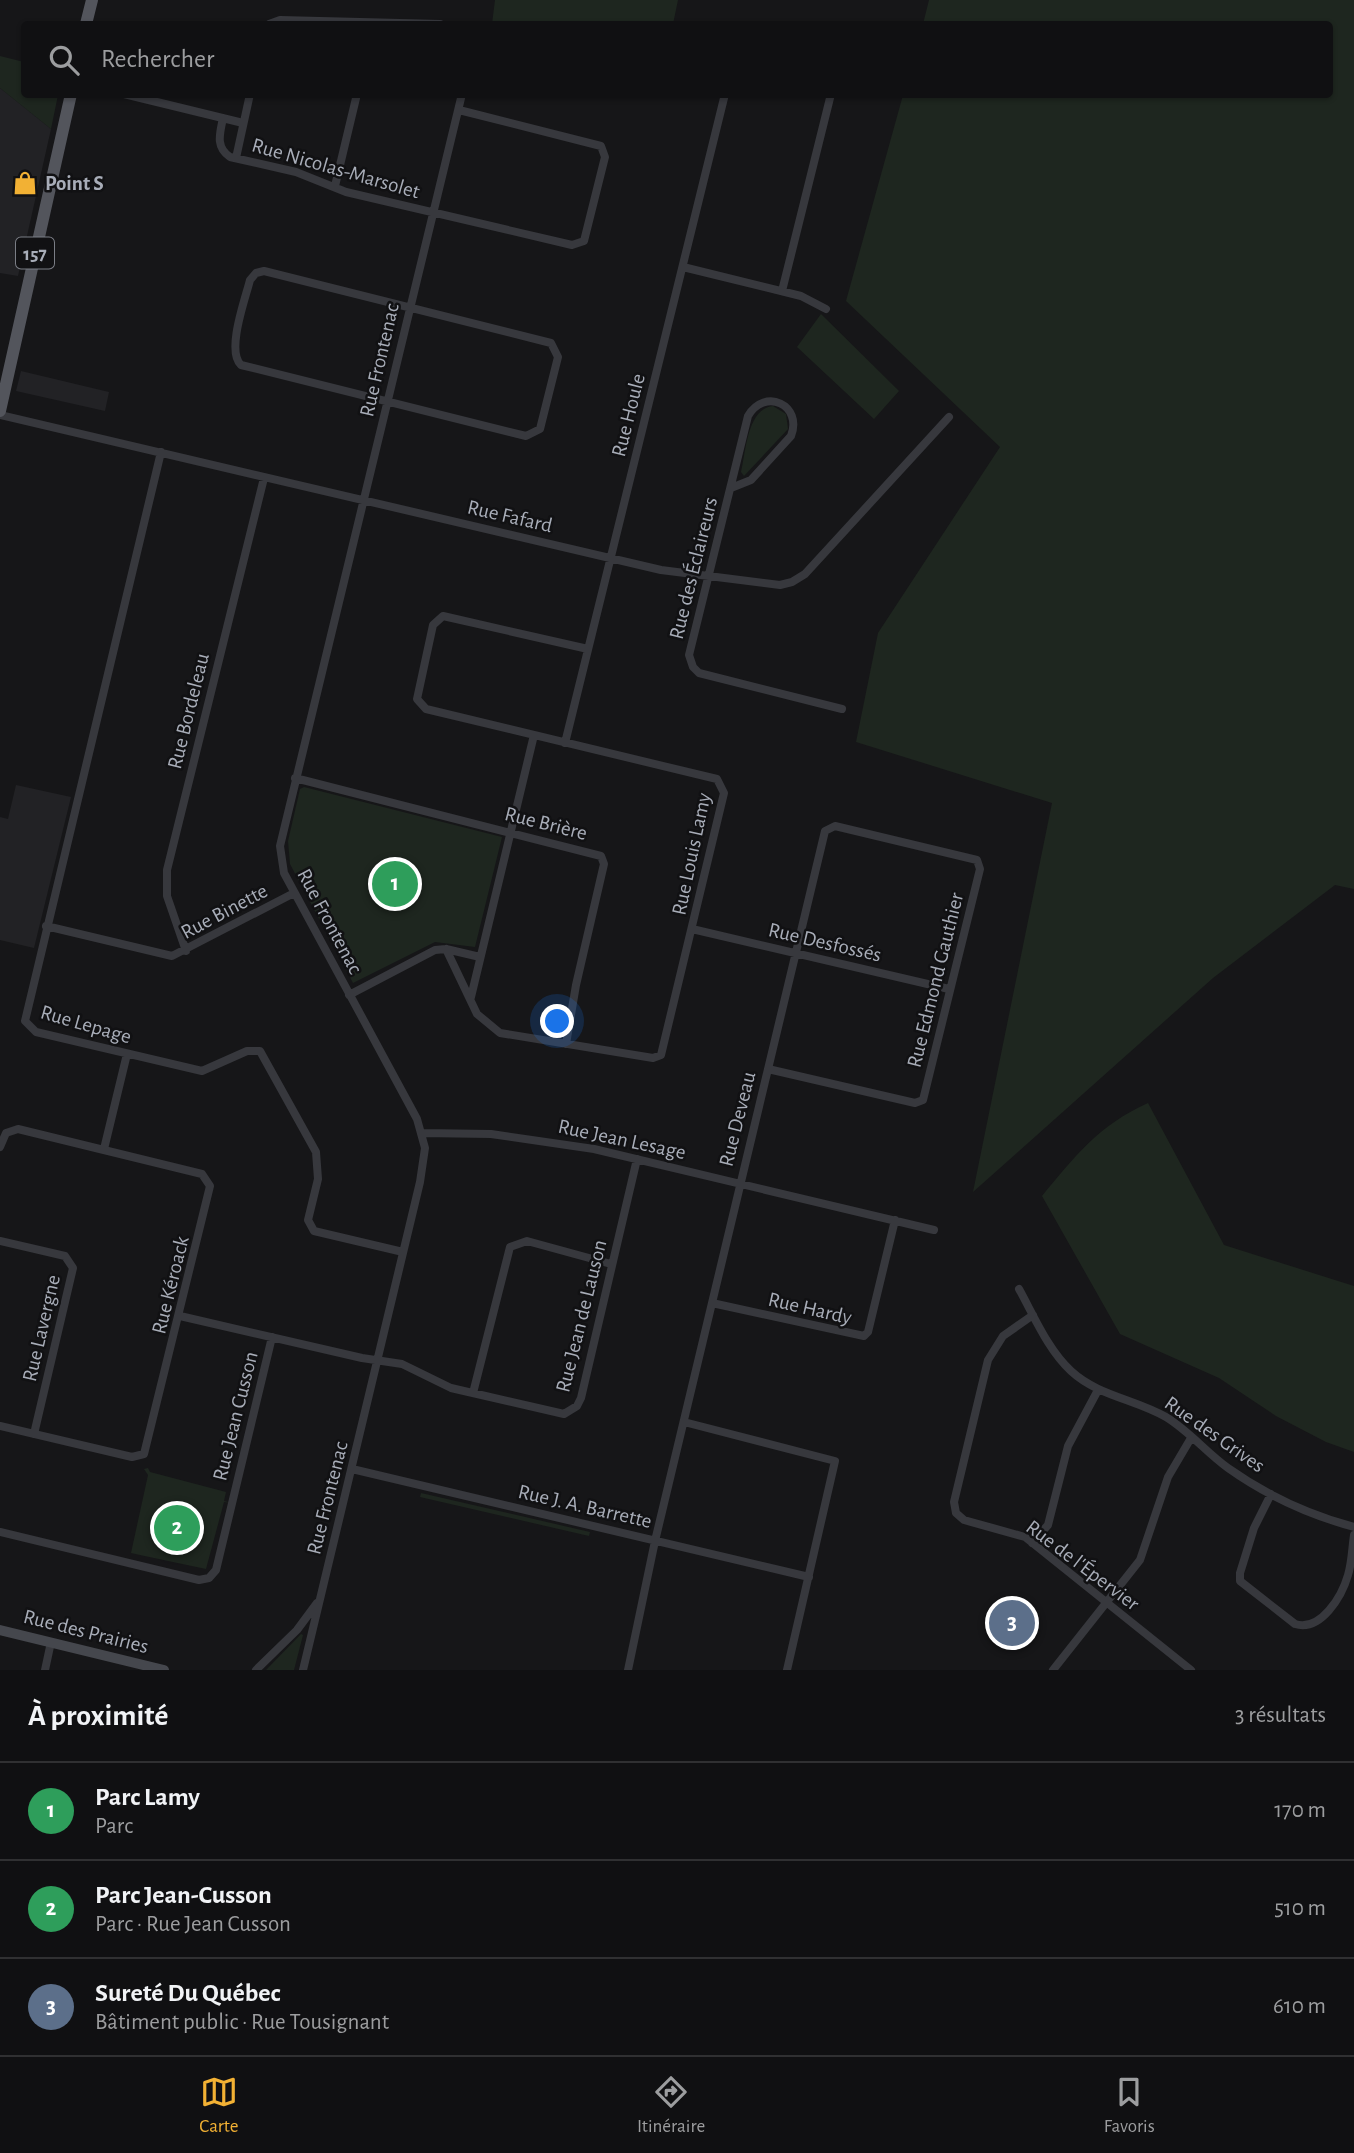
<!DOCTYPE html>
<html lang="fr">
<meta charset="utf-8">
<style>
body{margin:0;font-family:"Alegreya Sans",sans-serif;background:#1e1e20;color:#f1f3f6}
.you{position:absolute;left:558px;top:1022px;width:24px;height:24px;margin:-18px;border:5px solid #fff;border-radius:50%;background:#1a73e8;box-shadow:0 0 0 10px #1a73e833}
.badge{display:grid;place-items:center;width:46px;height:46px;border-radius:50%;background:#f2b134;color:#fff;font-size:23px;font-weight:700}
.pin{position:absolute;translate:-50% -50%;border:4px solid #fff;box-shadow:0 2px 7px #0006}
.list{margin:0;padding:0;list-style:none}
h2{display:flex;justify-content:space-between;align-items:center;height:91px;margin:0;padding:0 28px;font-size:30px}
h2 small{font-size:23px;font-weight:400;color:#9c9d9f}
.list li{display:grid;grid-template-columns:46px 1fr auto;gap:21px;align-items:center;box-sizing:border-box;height:98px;padding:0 28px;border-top:2px solid #303032}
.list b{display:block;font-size:26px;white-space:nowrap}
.list p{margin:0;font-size:23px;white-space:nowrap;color:#9c9d9f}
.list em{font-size:23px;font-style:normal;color:#9c9d9f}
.icon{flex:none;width:38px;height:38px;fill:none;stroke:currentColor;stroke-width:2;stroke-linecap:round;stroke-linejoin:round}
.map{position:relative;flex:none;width:1354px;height:1670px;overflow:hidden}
.search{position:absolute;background:#101012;box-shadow:0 2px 5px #0004;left:21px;right:21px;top:21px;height:77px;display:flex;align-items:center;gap:18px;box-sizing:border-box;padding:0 24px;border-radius:7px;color:#9c9d9f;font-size:26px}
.sheet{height:385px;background:#101012}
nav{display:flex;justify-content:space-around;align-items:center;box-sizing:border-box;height:98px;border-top:2px solid #303032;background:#101012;font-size:19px;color:#9c9d9f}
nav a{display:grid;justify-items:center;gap:4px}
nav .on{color:#f2b134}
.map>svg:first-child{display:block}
</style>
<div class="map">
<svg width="1354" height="1670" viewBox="0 0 1354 1670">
<rect width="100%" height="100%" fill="#161618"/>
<!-- built -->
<path fill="#222225" d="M0 88 51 129 18 276 0 273Z
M21 371 109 392 105 411 16 391Z
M16 785 71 797 34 948 0 940V817L8 819Z"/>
<!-- green -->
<path fill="#1e261f" d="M495 0H678L673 24H492Z
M929 0H1354V889L1335 885 1213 978 973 1192 1052 803 856 742 878 633 1000 447 846 301 903 95 1330 94V24H923Z
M0 56 24 62V94L58 95 51 129 0 88Z
M821 314 899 391 874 419 797 347Z
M773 406 786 414 788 429 744 476 741 472C746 452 747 409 773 406Z
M304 787 502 837 475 947 435 942 353 983 290 864 288 841 300 789Z
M1148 1103 1224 1245 1354 1286V1452L1326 1442 1276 1416 1219 1378 1120 1334 1042 1196C1075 1156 1099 1125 1148 1103Z
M148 1468 150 1472 226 1492 224 1501 232 1503 224 1502 206 1569 140 1555 138 1565 140 1555 131 1553 148 1475 144 1469Z
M421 1493 590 1532 589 1536 420 1497Z
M301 1634 303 1635 294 1670H266Z"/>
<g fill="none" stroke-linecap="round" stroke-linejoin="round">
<!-- street -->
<path stroke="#37383d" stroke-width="8" d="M269 24 280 20 440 24
M124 94 243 123
M223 118C220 133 215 147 230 157L296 172 346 192 572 245 584 241 605 157 601 146 459 110
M236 158 250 94
M335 186 357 94
M683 267 801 296 826 309
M264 271 551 343 558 357 540 429 526 436 241 365C226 351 245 300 250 280L256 273Z
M782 291 831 94
M0 415 661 570 780 585 792 582 805 574 949 417
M161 452 25 1021 36 1032 202 1071 247 1051H260L316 1152 318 1179 308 1220 314 1231 403 1252
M731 488 751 480 791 436C803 405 765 387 748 416L689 655 693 667 699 673 842 709
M565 743 725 94
M295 778 601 856 604 864 576 985 566 1044
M46 926 172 956 294 893
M692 929 949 989
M446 949 477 1014 500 1033 653 1058 661 1055 724 793 717 779 426 709 417 699 433 625 443 616 588 649
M186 951 167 896V870L264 478
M349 995 435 950 446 949 480 957
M471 997 534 735
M422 1133 491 1134 594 1149 934 1230
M0 1147 6 1133 18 1129 202 1174 210 1186 144 1454 132 1457 0 1426
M104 1149 127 1054
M0 1241 65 1256 73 1268 34 1434
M1019 1289C1034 1316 1048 1350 1071 1371 1098 1396 1135 1399 1166 1417 1189 1431 1207 1453 1228 1468 1266 1495 1310 1515 1354 1527
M712 1303 864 1336 868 1332 895 1220
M1033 1315 1003 1336 988 1360 954 1502 956 1513 964 1520 1025 1537 1191 1670
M180 1316 362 1358 402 1364 451 1388 564 1414 577 1406 581 1398 637 1159
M473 1393 510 1247 527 1241 611 1264
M684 1422 835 1461 787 1670
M352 1469 809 1577
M1271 1494 1254 1528 1240 1573V1581L1295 1624C1321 1632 1342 1596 1348 1575 1352 1562 1352 1548 1354 1535
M0 1532 199 1580 209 1578 216 1570 272 1337
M1032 1543 1048 1525 1068 1446 1098 1390
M45 1670 51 1642
M256 1670 297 1630 317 1603
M303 1670 420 1182 425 1148 417 1119 284 873 280 846 462 94
M628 1670 655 1541 825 831 835 826 977 860 980 869 923 1100 915 1103 768 1069
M1053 1670 1140 1560 1168 1477 1191 1438"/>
<!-- secondary -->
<path stroke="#45474d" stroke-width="10" d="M0 1630 164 1670"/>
<!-- primary -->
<path stroke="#53555c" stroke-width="12" d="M86 24 92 0
M0 411 71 94"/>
</g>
<!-- icons -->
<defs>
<g id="shop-bare" transform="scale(1.89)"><path d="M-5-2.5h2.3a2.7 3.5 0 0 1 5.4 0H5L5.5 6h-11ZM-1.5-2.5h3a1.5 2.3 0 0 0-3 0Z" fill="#f2b134" stroke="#111113" stroke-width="2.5" paint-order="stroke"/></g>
</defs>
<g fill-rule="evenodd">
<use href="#shop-bare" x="25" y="183"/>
</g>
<g text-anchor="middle" stroke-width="5" stroke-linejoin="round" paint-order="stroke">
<!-- shield labels -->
<rect fill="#111113" stroke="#7b7e86" stroke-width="2" x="16" y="237.5" width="38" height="31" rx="5"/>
<g font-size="19" font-weight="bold" fill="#a8adb8">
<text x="35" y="260">157</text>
</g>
<!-- street labels -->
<g font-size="21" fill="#a8adb8" stroke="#111113">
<text transform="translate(336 168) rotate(16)" y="7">Rue Nicolas-Marsolet</text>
<text transform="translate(379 360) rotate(-77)" y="7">Rue Frontenac</text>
<text transform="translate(628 415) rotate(-76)" y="7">Rue Houle</text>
<text transform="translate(510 516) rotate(13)" y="7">Rue Fafard</text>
<text transform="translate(693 568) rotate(-76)" y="7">Rue des Éclaireurs</text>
<text transform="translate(188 711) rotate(-76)" y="7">Rue Bordeleau</text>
<text transform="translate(546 823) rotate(14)" y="7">Rue Brière</text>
<text transform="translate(691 854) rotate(-78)" y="7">Rue Louis Lamy</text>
<text transform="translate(224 911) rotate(-28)" y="7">Rue Binette</text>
<text transform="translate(330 921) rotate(62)" y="7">Rue Frontenac</text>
<text transform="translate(825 942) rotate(13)" y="7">Rue Desfossés</text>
<text transform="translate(935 980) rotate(-76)" y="7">Rue Edmond Gauthier</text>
<text transform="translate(86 1024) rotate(16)" y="7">Rue Lepage</text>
<text transform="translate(737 1119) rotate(-76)" y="7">Rue Deveau</text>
<text transform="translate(622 1139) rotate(12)" y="7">Rue Jean Lesage</text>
<text transform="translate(170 1285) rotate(-76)" y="7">Rue Kéroack</text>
<text transform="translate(810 1308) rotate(13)" y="7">Rue Hardy</text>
<text transform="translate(581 1316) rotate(-76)" y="7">Rue Jean de Lauson</text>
<text transform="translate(41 1328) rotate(-77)" y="7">Rue Lavergne</text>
<text transform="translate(235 1416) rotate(-76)" y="7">Rue Jean Cusson</text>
<text transform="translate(1215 1434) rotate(35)" y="7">Rue des Grives</text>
<text transform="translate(327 1498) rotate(-76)" y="7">Rue Frontenac</text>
<text transform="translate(585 1506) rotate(13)" y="7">Rue J. A. Barrette</text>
<text transform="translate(1083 1565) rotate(37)" y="7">Rue de l'Épervier</text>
<text transform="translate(86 1631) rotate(14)" y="7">Rue des Prairies</text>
</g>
<!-- poi labels -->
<g font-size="21" font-weight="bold" fill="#a8adb8" stroke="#111113" text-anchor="start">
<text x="45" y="190">Point S</text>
</g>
</g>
</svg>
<div class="you"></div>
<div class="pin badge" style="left:395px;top:884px;background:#2e9e5b">1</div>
<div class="pin badge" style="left:177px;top:1528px;background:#2e9e5b">2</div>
<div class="pin badge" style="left:1012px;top:1623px;background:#5c6f8a">3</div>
<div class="search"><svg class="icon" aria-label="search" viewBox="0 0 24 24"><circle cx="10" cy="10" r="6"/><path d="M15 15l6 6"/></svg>Rechercher</div>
</div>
<section class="sheet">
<h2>À proximité<small>3 résultats</small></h2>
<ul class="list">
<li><span class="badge" style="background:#2e9e5b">1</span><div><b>Parc Lamy</b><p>Parc</p></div><em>170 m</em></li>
<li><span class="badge" style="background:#2e9e5b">2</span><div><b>Parc Jean-Cusson</b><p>Parc · Rue Jean Cusson</p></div><em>510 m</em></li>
<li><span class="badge" style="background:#5c6f8a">3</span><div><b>Sureté Du Québec</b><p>Bâtiment public · Rue Tousignant</p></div><em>610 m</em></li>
</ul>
</section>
<nav>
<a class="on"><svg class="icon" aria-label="map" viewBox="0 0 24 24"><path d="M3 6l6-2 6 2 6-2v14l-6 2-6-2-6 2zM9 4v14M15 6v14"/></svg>Carte</a>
<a><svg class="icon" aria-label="directions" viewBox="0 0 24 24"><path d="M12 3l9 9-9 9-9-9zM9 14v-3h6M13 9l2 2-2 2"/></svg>Itinéraire</a>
<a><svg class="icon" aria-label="saved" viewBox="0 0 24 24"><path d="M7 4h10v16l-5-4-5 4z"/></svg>Favoris</a>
</nav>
